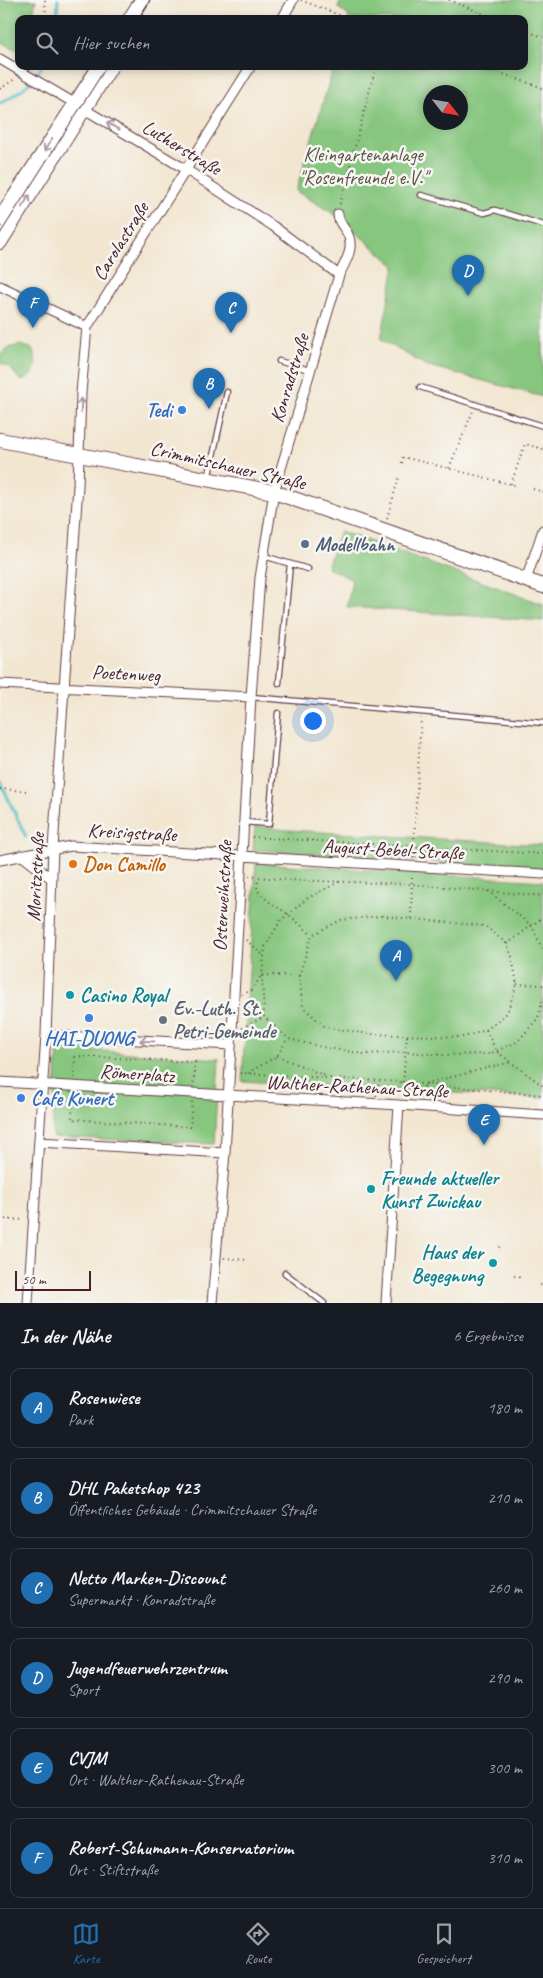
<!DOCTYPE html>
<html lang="de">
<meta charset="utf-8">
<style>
body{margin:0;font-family:Caveat,sans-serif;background:#20242c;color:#f1f3f6}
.compass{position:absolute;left:423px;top:85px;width:45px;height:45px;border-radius:50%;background:#171b24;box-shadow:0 2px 8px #0003;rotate:121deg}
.scale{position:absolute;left:15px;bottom:12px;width:76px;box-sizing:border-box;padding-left:5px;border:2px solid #4a1f2b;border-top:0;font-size:14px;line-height:18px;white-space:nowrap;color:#4a1f2b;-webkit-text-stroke:4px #f6f6f2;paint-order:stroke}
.you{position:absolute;left:312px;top:720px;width:18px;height:18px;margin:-12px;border:4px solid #fff;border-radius:50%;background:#1a73e8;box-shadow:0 0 0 8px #1a73e833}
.badge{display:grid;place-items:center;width:32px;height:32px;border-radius:50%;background:#1f6fb2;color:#fff;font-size:16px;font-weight:700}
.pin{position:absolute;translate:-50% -41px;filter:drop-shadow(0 1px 2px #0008)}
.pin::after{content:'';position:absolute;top:26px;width:18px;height:15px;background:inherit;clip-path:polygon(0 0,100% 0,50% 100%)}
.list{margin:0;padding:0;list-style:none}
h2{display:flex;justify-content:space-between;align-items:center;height:65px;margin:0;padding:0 20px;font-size:21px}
h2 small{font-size:16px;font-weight:400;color:#9ea1a6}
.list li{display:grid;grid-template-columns:32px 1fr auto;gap:15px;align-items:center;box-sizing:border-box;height:80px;margin:0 10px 10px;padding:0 10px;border:1px solid #363941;border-radius:10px}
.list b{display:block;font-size:19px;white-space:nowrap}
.list p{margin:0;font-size:16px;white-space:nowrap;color:#9ea1a6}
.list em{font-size:16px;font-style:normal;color:#9ea1a6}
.icon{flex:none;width:28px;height:28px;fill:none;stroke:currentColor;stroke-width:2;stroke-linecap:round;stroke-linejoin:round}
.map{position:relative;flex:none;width:543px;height:1303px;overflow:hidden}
.search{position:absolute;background:#171b24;box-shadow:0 2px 8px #0003;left:15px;right:15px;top:15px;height:55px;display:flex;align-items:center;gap:12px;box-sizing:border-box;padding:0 18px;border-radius:10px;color:#9ea1a6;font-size:19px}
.sheet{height:605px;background:#171b24}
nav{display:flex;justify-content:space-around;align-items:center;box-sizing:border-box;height:70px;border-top:1px solid #363941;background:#171b24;font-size:14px;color:#9ea1a6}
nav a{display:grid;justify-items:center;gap:2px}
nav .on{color:#1f6fb2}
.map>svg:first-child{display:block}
</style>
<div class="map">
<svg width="543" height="1303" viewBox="0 0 543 1303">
<rect width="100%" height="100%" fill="#f6f6f2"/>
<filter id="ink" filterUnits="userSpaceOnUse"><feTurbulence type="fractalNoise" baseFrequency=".02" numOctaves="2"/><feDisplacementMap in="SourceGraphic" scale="10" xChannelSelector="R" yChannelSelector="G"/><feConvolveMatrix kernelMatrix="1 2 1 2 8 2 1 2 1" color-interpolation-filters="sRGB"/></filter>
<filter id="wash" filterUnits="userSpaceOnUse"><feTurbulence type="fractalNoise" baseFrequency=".0096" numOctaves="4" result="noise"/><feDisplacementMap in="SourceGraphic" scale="20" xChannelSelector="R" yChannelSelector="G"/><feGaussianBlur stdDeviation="1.12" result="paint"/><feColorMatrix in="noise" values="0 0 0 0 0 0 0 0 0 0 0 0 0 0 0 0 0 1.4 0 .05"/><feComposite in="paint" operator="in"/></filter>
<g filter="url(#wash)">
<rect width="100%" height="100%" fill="#f2e6d0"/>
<!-- green -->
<path fill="#86c67e" stroke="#687254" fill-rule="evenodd" d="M0 0H36L32 19H19V51L0 41Z
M341 0H543V397L425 365 381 339 395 266 337 216 296 191 334 66H524V19H348L349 16 338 8ZM430 92H460V122H430Z
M19 345 31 348C40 361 36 377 21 381L9 367 0 363V356L6 349Z
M340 531 543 604V621L347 607 352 580 327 567Z
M255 826 287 830 543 845V869L253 850Z
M256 863 543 881V1098L242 1081Z
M58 1048 219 1059 214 1144 52 1137Z"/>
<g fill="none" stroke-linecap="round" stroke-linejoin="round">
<!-- stream -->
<path stroke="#52becd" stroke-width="3" d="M57 19 58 0
M0 103C17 95 32 83 42 66
M0 781 26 837"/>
</g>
</g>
<g filter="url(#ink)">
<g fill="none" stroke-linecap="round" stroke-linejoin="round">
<!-- service casing -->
<g stroke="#633d44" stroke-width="7">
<path id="service" d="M421 195 484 213 495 210 543 225
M279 361 309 370
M420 387 543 426
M208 479 227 392
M264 556 308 569
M279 683 290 564
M251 697 543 723
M244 822 269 824 278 713
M285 1273 324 1303"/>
</g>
<!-- minor casing -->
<g stroke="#633d44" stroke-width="11">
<path id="minor" d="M282 19 293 0
M0 59 185 169 273 226 339 275
M0 286 87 327
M526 580 543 530
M0 684 251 697
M21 855 52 879
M0 860 71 846 543 874
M46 1035 231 1045
M0 1082 399 1105 543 1115
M39 1142 225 1153
M28 1303 46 1035 53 848 78 486 81 393 87 327 251 66
M212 1303 225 1153 251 697 260 578 274 492 339 275C346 261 356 246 346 231 342 225 338 221 338 214
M386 1303 399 1105"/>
</g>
<!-- primary casing -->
<g stroke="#633d44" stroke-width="16">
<path id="primary" d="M130 19 142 0
M0 219 100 66
M0 242 111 66
M0 440 274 492 543 586"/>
</g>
<!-- path -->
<path stroke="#633d44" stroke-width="2" stroke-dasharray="1 4" stroke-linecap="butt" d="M45 0 46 19
M301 0 349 19
M449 0 497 19
M524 30 543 37
M480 66 543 88
M0 89 15 79
M340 204 376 66
M402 463 403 457 518 486
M449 468 473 411
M511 484 525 444 543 449
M533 489 543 492
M387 518 399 477
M0 789 26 791
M252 837 543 854
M413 858 421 718
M249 876 287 880 411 884 543 896
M258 877 257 890 268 901 288 914 312 935
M339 882 308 898 281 920 265 947 262 975 264 1017 289 1039 322 1047 364 1054 405 1052 444 1055 489 1054 517 1042 538 1018 543 997
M488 891 532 926 543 951
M382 916 485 926 507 944 512 957 517 984 507 1013 486 1030 464 1037 369 1034 325 1027 303 1007 299 976 312 935 341 920Z
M411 918 412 875
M246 940 263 955
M507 944 543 917
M517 984 543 985
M242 994 251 991 262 975 299 976
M242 1028 264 1017
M486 1030 496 1051 543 1086
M75 1056 195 1062 190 1127 72 1119Z
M277 1056 328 1077
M240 1073 402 1082 543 1095
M248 1073 277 1056 288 1038
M403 1082 407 1035
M376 1096 379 1081
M423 1097 424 1084 511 1062
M0 1219 25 1220
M499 1247H503
M224 1258 247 1260
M514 1276 523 1277
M540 1285 543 1286"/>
<!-- service -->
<use href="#service" stroke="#fff" stroke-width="4.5"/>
<!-- minor -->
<use href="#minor" stroke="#fff" stroke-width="9"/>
<!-- primary -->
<use href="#primary" stroke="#fff" stroke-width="14"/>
<!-- tram -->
<path stroke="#4a1f2b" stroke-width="1" d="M138 19 150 0
M0 234 107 66"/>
</g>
<!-- one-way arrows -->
<defs><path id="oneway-shaft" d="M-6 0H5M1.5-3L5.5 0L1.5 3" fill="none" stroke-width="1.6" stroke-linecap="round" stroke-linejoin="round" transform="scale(1.25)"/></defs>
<g stroke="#ae9aa0">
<use href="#oneway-shaft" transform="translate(113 126) rotate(-150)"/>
<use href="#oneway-shaft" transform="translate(48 145) rotate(123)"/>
<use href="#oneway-shaft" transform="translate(26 201) rotate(-57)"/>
<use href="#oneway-shaft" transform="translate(81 405) rotate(-89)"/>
<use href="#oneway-shaft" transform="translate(147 1041) rotate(-177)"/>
</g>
</g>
<!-- markers -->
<g fill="#3f7fe0" stroke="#f6f6f2" stroke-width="2">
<circle cx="182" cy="410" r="5"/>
<circle cx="89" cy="1018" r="5"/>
<circle cx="21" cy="1098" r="5"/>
</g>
<circle fill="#5c6f8a" stroke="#f6f6f2" stroke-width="2" cx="305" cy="544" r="5"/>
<circle fill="#e8710a" stroke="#f6f6f2" stroke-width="2" cx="73" cy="864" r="5"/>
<g fill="#0f9aa8" stroke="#f6f6f2" stroke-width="2">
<circle cx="70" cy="995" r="5"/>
<circle cx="371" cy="1189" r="5"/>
<circle cx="493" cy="1263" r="5"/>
</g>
<circle fill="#6b7280" stroke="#f6f6f2" stroke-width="2" cx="163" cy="1020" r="5"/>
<g text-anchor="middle" stroke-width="5" stroke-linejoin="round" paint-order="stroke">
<!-- street labels -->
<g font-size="20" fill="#4a1f2b" stroke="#f6f6f2">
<text transform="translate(182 147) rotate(31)" y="7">Lutherstraße</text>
<text transform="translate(120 241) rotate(-58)" y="7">Carolastraße</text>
<text transform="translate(289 378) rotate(-73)" y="7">Konradstraße</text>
<text transform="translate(228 465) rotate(13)" y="7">Crimmitschauer Straße</text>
<text transform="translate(126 673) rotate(3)" y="7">Poetenweg</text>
<text transform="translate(132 832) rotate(3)" y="7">Kreisigstraße</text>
<text transform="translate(393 849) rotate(3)" y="7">August-Bebel-Straße</text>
<text transform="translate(35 877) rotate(-87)" y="7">Moritzstraße</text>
<text transform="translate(222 896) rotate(-87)" y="7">Osterweihstraße</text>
<text transform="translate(137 1073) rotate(4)" y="7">Römerplatz</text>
<text transform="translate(357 1086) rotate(3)" y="7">Walther-Rathenau-Straße</text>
</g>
<!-- park labels -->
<g font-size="20" fill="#5c5144" stroke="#f6f6f2">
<text x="363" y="161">Kleingartenanlage<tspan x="363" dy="23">"Rosenfreunde e.V."</tspan></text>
</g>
<!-- shop labels -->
<g font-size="20" font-weight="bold" fill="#366cbe" stroke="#f6f6f2" text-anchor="end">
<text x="172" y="417">Tedi</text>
<text x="89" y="1045" text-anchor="middle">HAI-DUONG</text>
<text x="31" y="1105" text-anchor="start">Cafe Kunert</text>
</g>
<!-- service labels -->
<g font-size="20" font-weight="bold" fill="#4e5e75" stroke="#f6f6f2" text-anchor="start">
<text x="315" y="551">Modellbahn</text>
</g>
<!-- food labels -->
<g font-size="20" font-weight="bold" fill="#c56008" stroke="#f6f6f2" text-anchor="start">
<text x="83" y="871">Don Camillo</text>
</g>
<!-- culture labels -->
<g font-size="20" font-weight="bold" fill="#0d838f" stroke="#f6f6f2" text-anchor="start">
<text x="80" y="1002">Casino Royal</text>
<text x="381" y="1185">Freunde aktueller<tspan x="381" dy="23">Kunst Zwickau</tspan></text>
<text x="483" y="1259" text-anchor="end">Haus der<tspan x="483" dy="23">Begegnung</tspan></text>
</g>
<!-- worship labels -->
<g font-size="20" font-weight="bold" fill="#5b616d" stroke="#f6f6f2" text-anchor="start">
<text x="173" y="1015">Ev.-Luth. St.<tspan x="173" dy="23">Petri-Gemeinde</tspan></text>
</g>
</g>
</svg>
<svg class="compass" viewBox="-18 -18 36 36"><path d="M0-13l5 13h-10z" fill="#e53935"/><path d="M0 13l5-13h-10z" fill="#9ea1a6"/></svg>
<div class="scale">50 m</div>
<div class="you"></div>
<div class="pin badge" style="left:396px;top:981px">A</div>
<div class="pin badge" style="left:209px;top:409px">B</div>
<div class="pin badge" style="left:231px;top:333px">C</div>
<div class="pin badge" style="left:468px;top:296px">D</div>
<div class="pin badge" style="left:484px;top:1145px">E</div>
<div class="pin badge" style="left:33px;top:328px">F</div>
<div class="search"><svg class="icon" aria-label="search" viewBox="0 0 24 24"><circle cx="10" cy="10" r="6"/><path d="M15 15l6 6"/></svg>Hier suchen</div>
</div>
<section class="sheet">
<h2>In der Nähe<small>6 Ergebnisse</small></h2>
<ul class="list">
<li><span class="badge">A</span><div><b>Rosenwiese</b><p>Park</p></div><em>180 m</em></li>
<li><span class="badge">B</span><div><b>DHL Paketshop 423</b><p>Öffentliches Gebäude · Crimmitschauer Straße</p></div><em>210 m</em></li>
<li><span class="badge">C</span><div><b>Netto Marken-Discount</b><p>Supermarkt · Konradstraße</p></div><em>260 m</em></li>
<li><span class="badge">D</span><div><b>Jugendfeuerwehrzentrum</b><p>Sport</p></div><em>290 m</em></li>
<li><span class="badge">E</span><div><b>CVJM</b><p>Ort · Walther-Rathenau-Straße</p></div><em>300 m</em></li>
<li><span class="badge">F</span><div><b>Robert-Schumann-Konservatorium</b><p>Ort · Stiftstraße</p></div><em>310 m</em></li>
</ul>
</section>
<nav>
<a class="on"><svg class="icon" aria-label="map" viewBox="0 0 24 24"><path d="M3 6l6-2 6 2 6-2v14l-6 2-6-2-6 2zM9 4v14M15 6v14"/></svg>Karte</a>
<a><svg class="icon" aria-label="directions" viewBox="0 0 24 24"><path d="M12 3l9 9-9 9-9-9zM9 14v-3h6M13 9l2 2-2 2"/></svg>Route</a>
<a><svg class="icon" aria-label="saved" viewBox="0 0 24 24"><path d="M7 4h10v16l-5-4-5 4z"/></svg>Gespeichert</a>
</nav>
